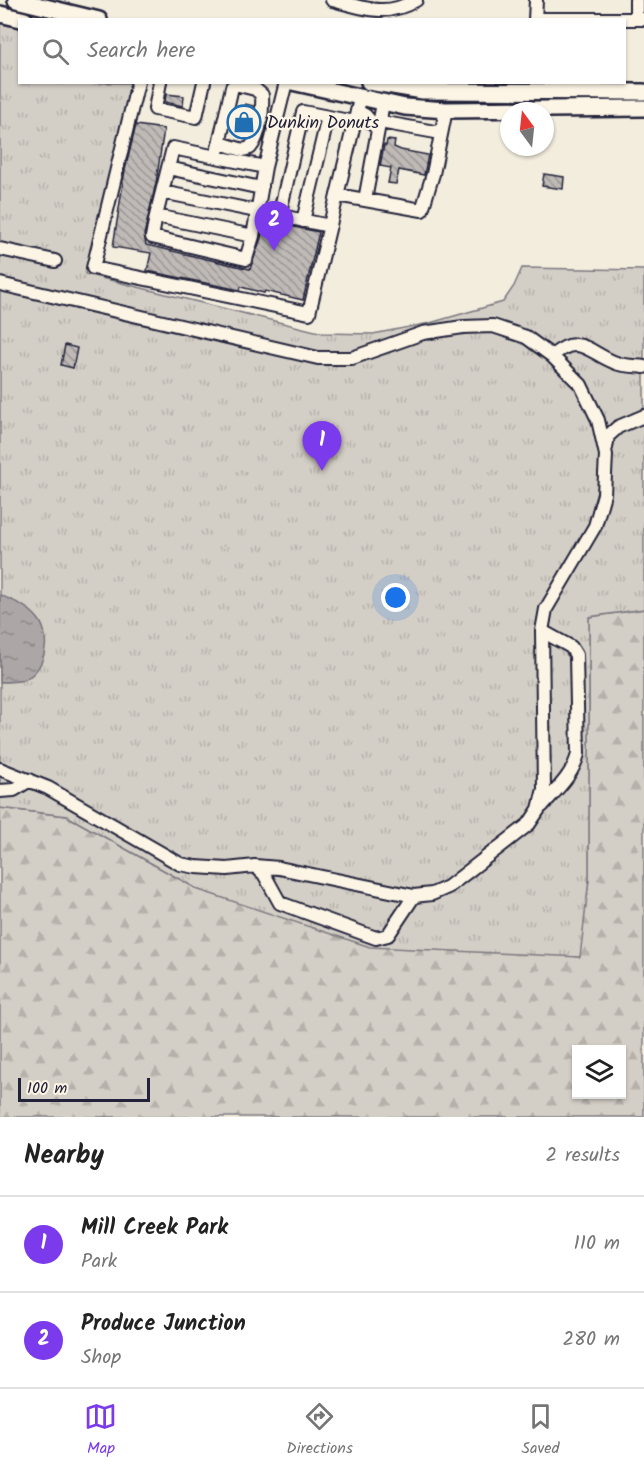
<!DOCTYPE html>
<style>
body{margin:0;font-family:Kalam,sans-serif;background:#f2f2f2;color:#222}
.controls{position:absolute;right:18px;bottom:18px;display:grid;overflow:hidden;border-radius:0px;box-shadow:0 2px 4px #0004}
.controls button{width:54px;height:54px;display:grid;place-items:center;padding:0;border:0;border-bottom:2px solid #e0e0e0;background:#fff;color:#222;font:30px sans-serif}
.compass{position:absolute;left:500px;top:102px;width:54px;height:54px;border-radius:50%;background:#fff;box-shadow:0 2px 4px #0004;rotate:345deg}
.scale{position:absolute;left:18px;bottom:15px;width:132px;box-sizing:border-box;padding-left:6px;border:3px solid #22223b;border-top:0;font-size:16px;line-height:21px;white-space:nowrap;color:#22223b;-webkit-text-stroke:4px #fcf5e5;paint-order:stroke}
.you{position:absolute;left:396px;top:598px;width:21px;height:21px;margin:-15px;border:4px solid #fff;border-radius:50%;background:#1a73e8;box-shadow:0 0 0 9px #1a73e833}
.badge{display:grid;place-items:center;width:39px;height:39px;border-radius:50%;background:#7c3aed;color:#fff;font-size:20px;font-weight:700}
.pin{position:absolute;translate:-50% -50px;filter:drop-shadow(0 2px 3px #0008)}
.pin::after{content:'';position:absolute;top:32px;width:21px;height:18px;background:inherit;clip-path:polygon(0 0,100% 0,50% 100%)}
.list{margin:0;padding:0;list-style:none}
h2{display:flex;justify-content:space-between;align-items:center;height:78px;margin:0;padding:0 24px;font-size:26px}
h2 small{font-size:20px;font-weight:400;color:#767676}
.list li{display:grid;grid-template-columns:39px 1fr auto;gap:18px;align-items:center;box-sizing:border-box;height:96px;padding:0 24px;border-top:2px solid #e0e0e0}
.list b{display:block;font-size:22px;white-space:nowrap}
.list p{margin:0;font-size:20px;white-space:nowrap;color:#767676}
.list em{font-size:20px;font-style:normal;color:#767676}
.icon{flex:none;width:33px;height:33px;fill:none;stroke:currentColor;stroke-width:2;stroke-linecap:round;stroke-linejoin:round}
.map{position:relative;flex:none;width:644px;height:1117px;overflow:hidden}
.search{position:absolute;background:#fff;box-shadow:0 2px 4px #0004;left:18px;right:18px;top:18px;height:66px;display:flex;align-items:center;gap:15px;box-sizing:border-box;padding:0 21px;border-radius:0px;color:#767676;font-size:22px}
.sheet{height:270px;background:#fff}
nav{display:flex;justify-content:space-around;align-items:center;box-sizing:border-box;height:84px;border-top:2px solid #e0e0e0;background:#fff;font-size:16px;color:#767676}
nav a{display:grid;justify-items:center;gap:3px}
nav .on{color:#7c3aed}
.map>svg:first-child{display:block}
</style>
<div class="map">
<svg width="644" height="1117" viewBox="0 0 644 1117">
<defs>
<pattern id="forest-firs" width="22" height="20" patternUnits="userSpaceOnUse" patternTransform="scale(1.5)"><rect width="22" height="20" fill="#d4cfc6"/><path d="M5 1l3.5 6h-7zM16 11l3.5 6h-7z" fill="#b6b1ab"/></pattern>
<pattern id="park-tufts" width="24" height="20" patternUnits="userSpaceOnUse" patternTransform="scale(1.5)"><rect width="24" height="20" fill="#d4cfc6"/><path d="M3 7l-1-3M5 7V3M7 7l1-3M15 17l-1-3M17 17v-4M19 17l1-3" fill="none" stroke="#b6b1ab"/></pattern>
<pattern id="water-ripples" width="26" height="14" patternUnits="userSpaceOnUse" patternTransform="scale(1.5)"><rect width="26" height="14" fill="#aca7a6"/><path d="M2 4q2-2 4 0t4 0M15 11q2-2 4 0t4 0" fill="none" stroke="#8c8888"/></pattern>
<pattern id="building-back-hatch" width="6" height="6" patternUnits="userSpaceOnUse" patternTransform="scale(1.5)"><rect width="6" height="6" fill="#bfbab6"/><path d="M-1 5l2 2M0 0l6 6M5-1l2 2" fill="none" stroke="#9b9795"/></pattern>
</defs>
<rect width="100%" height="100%" fill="#f3edde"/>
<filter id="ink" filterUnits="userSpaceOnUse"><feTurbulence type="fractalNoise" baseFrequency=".0167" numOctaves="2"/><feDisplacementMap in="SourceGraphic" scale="12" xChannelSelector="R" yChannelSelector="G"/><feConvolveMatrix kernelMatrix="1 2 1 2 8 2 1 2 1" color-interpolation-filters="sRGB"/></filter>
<g filter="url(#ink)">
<!-- forest -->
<path fill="url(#forest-firs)" stroke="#7b7880" stroke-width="1.5" fill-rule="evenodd" d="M644 609V1117H0V808L67 816 199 890 579 957 589 879V617ZM576 1050H622V1094H576Z"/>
<!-- park -->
<path fill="url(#park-tufts)" stroke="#7b7880" stroke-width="1.5" d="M0 11 20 20V82L131 83 85 274 323 333 373 334 430 323 503 302 514 286 522 268 644 270V609L589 617V879L580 957 370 947 199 890 67 816 0 808Z"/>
<!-- water -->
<path fill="url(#water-ripples)" stroke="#75727b" stroke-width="1.5" d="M0 595C14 601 30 607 39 620 52 638 45 672 23 680 16 682 7 682 0 682Z"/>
<!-- building -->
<path fill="url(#building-back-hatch)" stroke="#22223b" stroke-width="1.5" d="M166 94 184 96 183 106 165 102Z
M245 104 254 106 249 132 237 130 239 113 244 114Z
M136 125 164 129 156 183 144 235 146 245 250 269 261 238 264 221 319 232 303 300 265 291 264 293 241 287 240 290 147 271 151 253 113 247 125 170Z
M387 140 395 141 394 147 401 150 428 155 424 175 399 170 396 184 388 183 391 168 380 166 384 145 386 146Z
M544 174 564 177 563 189 542 186Z
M65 345 77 348 73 368 61 365Z"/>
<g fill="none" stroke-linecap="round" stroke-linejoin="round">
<!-- minor casing -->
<g stroke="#22223b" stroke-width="16">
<path id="minor" d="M332 0C364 8 386 18 416 0
M636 0V19
M535 19H644
M535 20 536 0
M138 82 93 268 309 313 360 99
M160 82 155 109 196 117 204 82
M357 111 365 115 378 130
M380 122 441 133
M216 157 232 87 235 84 255 89 262 95C263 111 260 136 250 148L243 150 220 143
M265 167 173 148 156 216 253 236 265 167 286 82
M168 168 261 188
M162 192 330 226
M337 195 365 200 383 103
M365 200 422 210 433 174 446 110
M156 216 152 237 246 259 253 236
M279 216 303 112 354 122
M303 221 328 117
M0 249 55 261
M0 284 318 358H352L423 333 463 327 493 326 526 337 552 356 581 385 598 420 606 455 604 494 595 526 546 609 542 631 544 789 539 809 529 824 448 887 432 894 414 896 279 868 255 866 227 869 196 867 180 864 48 788 0 769
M552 356C579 332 589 353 616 363 624 366 635 366 644 367
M606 448 608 436 618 427 644 416
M0 791 14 790 30 780
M542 806C556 790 573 775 578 754L576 655 571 647 542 631
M255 866 264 874 280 903 376 938 388 935 414 896"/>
</g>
<!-- major casing -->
<g stroke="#22223b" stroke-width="20">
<path id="major" d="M16 0 99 20
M0 14 25 20
M292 82 405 107 446 110 644 108
M369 82 423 91 644 92"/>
</g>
<!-- minor -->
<use href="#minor" stroke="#fcf5e5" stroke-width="12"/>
<!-- major -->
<use href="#major" stroke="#fcf5e5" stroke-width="15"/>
</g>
</g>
<!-- icons -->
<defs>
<g id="shop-ring" transform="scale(1.725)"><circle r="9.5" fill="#fcf5e5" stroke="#1f6fb2" stroke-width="1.5"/><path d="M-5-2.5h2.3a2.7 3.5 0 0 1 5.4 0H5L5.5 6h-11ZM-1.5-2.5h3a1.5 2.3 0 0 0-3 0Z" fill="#1f6fb2"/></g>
</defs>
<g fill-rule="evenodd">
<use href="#shop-ring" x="244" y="122"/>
</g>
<g text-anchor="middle" stroke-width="4.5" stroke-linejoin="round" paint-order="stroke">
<!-- poi labels -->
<g font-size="18" fill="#22223b" stroke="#fcf5e5" text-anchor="start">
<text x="267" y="128">Dunkin Donuts</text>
</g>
</g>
</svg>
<div class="controls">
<button><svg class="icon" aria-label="layers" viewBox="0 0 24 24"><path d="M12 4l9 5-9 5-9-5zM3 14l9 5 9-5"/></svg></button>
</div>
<svg class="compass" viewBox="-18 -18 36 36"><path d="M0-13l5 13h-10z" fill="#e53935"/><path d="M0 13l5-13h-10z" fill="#767676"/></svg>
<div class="scale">100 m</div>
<div class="you"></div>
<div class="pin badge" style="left:322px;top:471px">1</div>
<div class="pin badge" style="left:274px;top:251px">2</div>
<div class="search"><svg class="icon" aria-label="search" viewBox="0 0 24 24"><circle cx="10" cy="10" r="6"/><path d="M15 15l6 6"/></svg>Search here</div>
</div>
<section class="sheet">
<h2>Nearby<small>2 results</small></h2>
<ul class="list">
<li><span class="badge">1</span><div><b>Mill Creek Park</b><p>Park</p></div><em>110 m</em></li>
<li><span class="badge">2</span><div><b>Produce Junction</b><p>Shop</p></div><em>280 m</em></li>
</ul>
</section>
<nav>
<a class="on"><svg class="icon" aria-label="map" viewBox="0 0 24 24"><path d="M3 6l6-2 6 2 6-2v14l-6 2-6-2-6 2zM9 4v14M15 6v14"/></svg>Map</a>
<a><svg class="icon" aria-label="directions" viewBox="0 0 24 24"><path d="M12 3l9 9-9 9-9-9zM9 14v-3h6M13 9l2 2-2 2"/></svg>Directions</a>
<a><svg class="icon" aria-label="saved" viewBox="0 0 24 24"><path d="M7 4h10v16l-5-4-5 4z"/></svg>Saved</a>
</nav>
